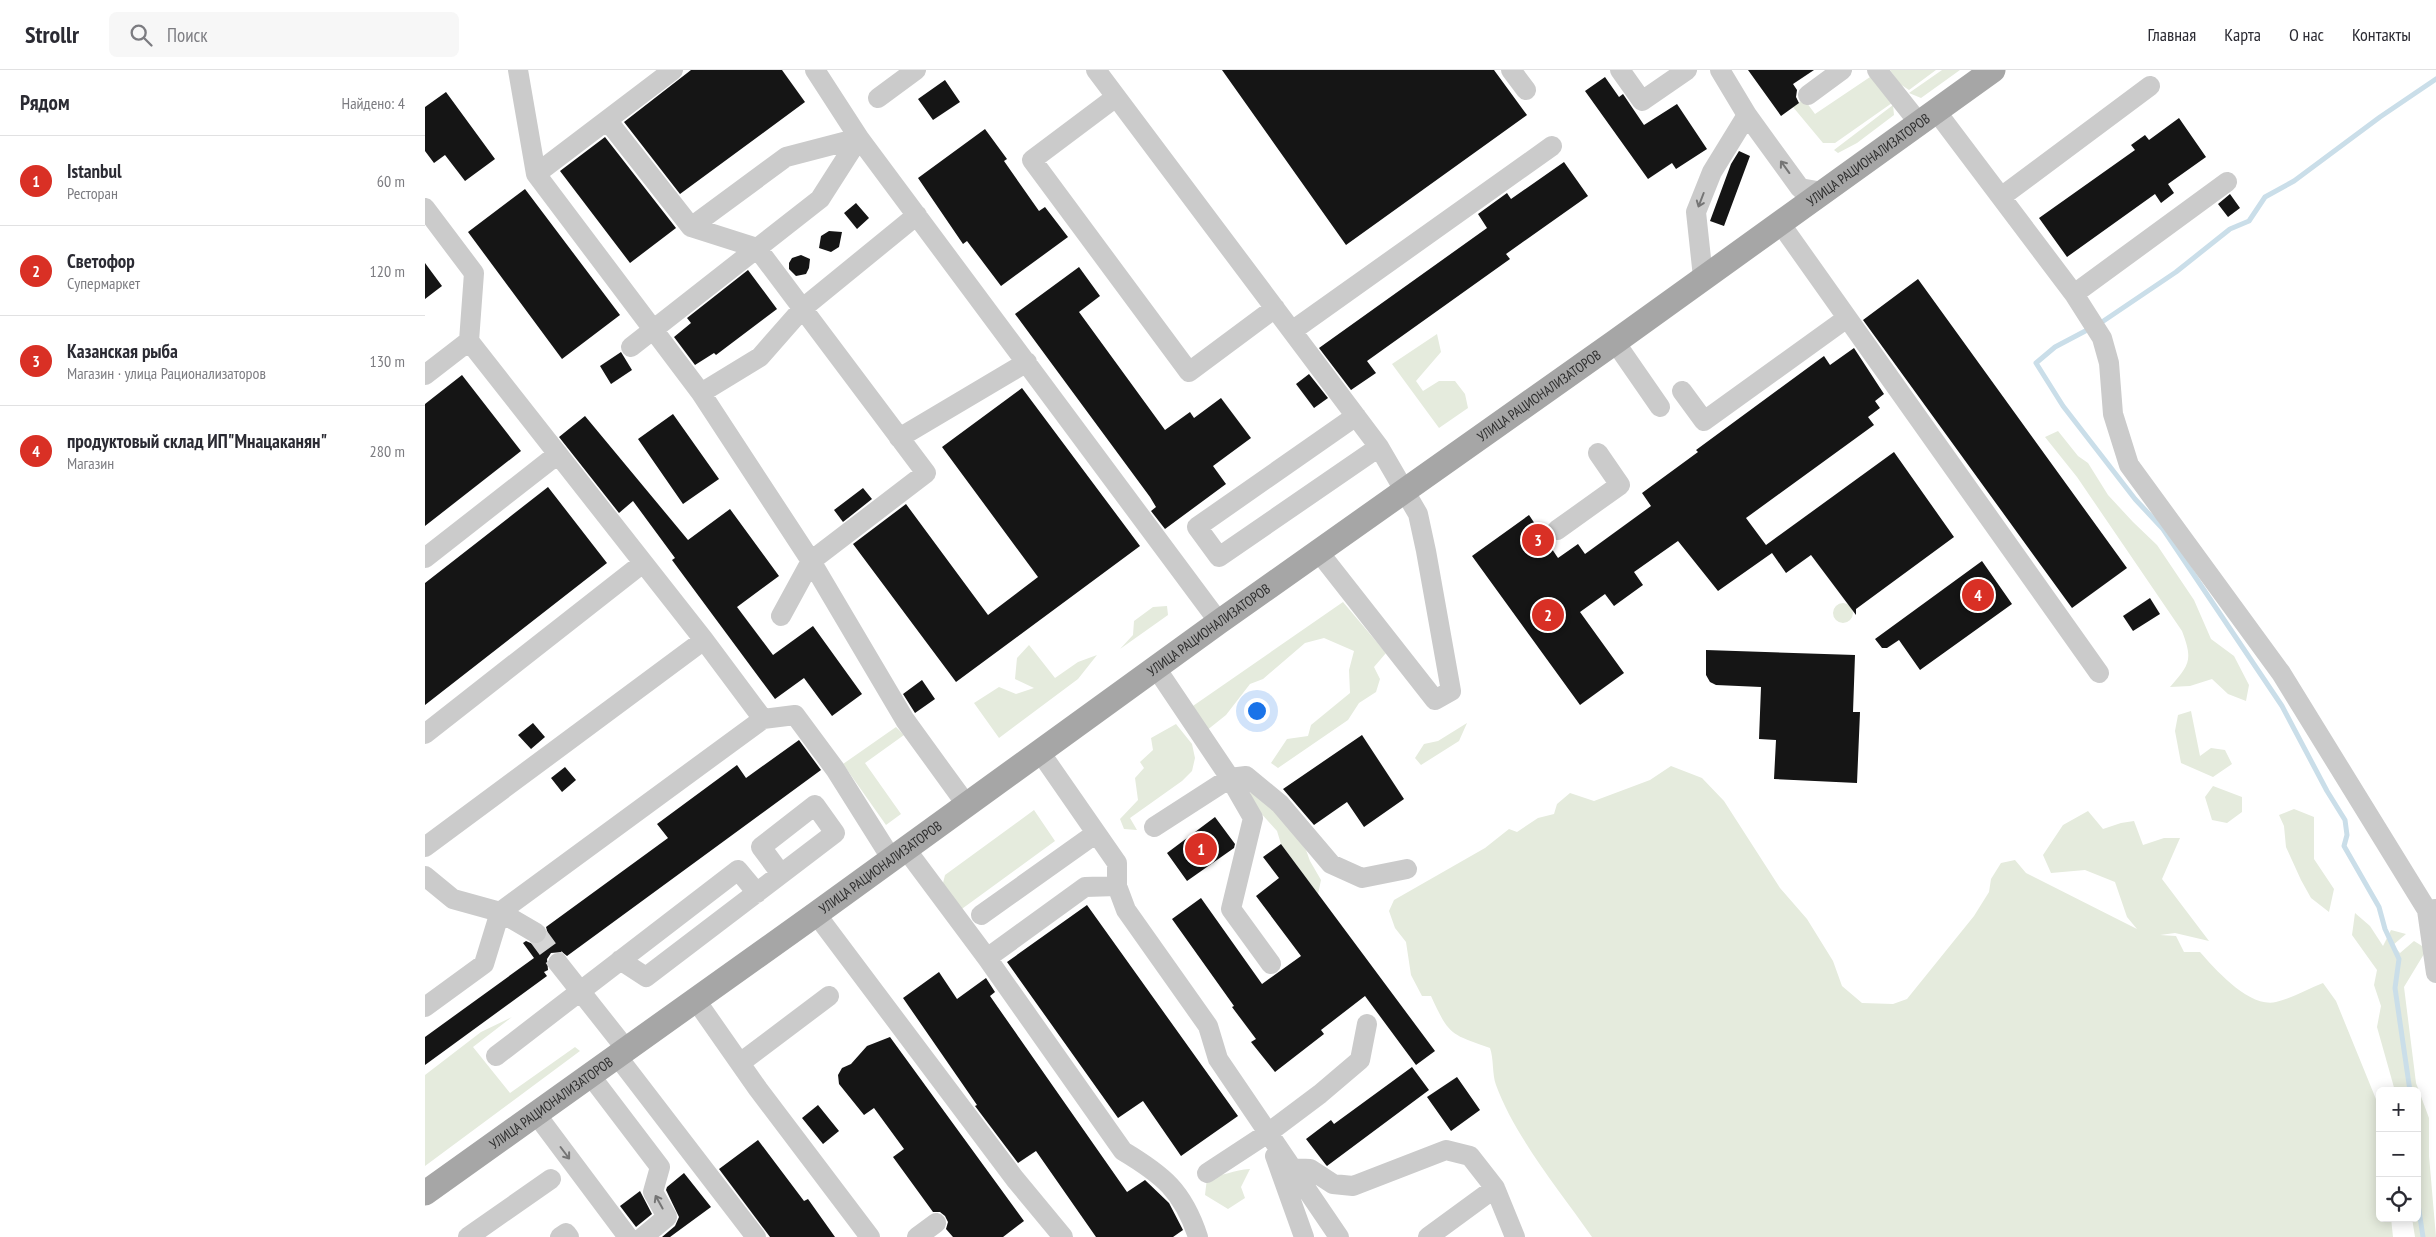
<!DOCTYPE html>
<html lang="ru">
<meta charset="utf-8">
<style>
body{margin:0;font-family:"PT Sans Narrow",sans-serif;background:#f7f7f7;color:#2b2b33}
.controls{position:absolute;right:15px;bottom:15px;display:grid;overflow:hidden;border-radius:8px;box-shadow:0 2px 12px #0003}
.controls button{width:45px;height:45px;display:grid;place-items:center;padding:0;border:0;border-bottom:1px solid #e1e1e2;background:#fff;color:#2b2b33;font:25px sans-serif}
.you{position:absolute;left:831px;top:640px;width:18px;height:18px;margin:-12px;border:4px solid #fff;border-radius:50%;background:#1a73e8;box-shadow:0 0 0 8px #1a73e833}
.badge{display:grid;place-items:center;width:32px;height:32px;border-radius:50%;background:#d93025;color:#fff;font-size:16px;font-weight:700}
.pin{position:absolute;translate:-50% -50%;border:2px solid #fff;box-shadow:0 1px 5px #0006}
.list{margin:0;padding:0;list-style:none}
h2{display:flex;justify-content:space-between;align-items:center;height:65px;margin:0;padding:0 20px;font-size:21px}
h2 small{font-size:16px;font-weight:400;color:#7c7c81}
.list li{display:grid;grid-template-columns:32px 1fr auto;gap:15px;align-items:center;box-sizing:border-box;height:90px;padding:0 20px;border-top:1px solid #e1e1e2}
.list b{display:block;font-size:19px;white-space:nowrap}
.list p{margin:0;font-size:16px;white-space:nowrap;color:#7c7c81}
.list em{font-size:16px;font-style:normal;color:#7c7c81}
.icon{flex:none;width:28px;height:28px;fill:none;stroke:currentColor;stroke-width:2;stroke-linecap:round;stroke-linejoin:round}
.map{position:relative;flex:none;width:2011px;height:1167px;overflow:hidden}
header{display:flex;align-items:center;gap:30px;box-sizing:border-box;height:70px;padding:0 25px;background:#fff;border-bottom:1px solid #e1e1e2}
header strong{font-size:24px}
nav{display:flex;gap:28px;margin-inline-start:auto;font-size:18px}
.search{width:350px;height:45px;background:#f7f7f7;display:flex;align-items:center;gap:12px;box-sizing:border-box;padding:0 18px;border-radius:8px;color:#7c7c81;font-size:19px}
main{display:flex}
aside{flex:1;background:#fff}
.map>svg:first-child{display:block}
</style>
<header>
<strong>Strollr</strong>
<div class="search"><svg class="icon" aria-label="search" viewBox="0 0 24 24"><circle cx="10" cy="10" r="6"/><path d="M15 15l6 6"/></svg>Поиск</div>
<nav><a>Главная</a><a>Карта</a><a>О нас</a><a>Контакты</a></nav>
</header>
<main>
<aside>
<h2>Рядом<small>Найдено: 4</small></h2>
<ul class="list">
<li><span class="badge">1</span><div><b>Istanbul</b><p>Ресторан</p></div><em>60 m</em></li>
<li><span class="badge">2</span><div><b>Светофор</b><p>Супермаркет</p></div><em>120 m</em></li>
<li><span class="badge">3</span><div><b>Казанская рыба</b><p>Магазин · улица Рационализаторов</p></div><em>130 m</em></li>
<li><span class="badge">4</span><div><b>продуктовый склад ИП&quot;Мнацаканян&quot;</b><p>Магазин</p></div><em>280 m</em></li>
</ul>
</aside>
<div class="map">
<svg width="2011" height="1167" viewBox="0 0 2011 1167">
<rect width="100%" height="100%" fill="#fff"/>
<!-- green -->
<path fill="#e5ebdd" d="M1465 0H1511L1484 20 1475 14Z
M1517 0H1535L1496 28 1484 23Z
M1448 5 1467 33 1410 73H1398L1368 37 1379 29 1390 44Z
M1468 35 1469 45 1432 73 1413 83 1409 80Z
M1012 264 1016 282 991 311 998 321 1014 311H1030L1040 324 1043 338 1014 358 967 294Z
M1633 361 1653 386 1663 393 1683 425 1708 452 1732 475 1769 530 1786 569 1809 586 1824 615 1821 631 1803 624 1787 609 1765 616 1745 617C1765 594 1768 590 1757 561L1652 407 1620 367Z
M918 532 961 583 949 597 955 609 951 622 934 633 923 650 853 698 846 693 862 669 883 666 886 655 925 623 924 600 929 581 899 568 880 573 838 609 825 614 801 645 781 661 765 638Z
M1408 543a10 10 0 1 1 20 0a10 10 0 1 1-20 0Z
M742 536 743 545 695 579 708 565 709 551 728 537Z
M604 575 630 608 653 592 672 585 653 609 574 668 549 633 574 617 591 624 609 618 590 609 592 588Z
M1766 641 1775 686 1786 678 1800 680 1807 694 1788 707 1756 693 1750 661 1753 645Z
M1042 653 1034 671 996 695 990 688 999 674 1013 671Z
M751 654 767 674 770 688 767 701 757 711 705 748 712 760 699 759 695 749 713 730 710 708 719 698 715 692 728 680 726 668Z
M471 657 479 665 440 693 476 744 461 755 418 694Z
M1246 696 1277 708 1299 731 1355 818 1382 849 1408 891 1417 916 1437 933 1468 934 1482 929 1549 846 1564 822 1566 809 1576 793 1590 790 1601 803 1712 859 1702 847 1690 812 1660 800 1626 803 1618 785 1638 755 1663 741 1678 759 1696 753 1709 751 1718 775 1739 768H1755L1737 809 1784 871 1750 863 1735 865 1751 866 1759 882H1775C1791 900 1824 938 1851 932 1867 928 1883 919 1898 913L1911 931 1955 1039V1148H1966L1968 1167H1167C1135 1121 1090 1067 1071 1015 1067 1004 1069 990 1065 978 1025 964 1024 965 1006 926H997L986 905 981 872 970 858 964 841 969 830 1060 778 1084 759 1092 762 1113 748 1129 744 1132 734 1145 723 1169 731 1225 710Z
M829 706 881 780 885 791 896 810 893 824 856 774 852 761 824 730Z
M1788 716 1817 727V742L1802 753 1787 750 1780 727Z
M1869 739 1889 747V789L1909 819 1904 842 1886 828 1876 810 1861 777 1859 756 1854 745Z
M609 740 630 771 534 841 517 817 520 805Z
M1930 843 1945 856 1958 876 1966 860 1981 864 1968 875 1975 883 1989 871 2002 879 1979 917 1991 1013 2004 1048V1086L2011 1167H1990L1987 1148H1992V1021H1970L1952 957 1956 936 1949 915 1952 900 1927 865Z
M87 947 48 977 85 1023 150 977 155 981 0 1096V1005L56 962Z
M825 1099 816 1117 820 1128 803 1139 780 1125 782 1108C797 1106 809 1100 825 1099Z"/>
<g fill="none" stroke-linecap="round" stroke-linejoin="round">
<!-- stream -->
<path stroke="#cadee9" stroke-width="5" d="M1674 254 1751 202 1805 159 1824 151 1840 127 1869 111 1955 47 2011 9
M1666 258 1630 277 1611 293 1638 336 1710 429 1738 459 1857 636 1902 721 1920 750 1922 765 1919 776 1954 837 1960 859 1974 889 1970 918 1985 1021
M1992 1127 1998 1167"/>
</g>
<!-- building -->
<path fill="#151515" d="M266 0H357L380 32 255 124 199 52Z
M797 0H1069L1102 45 921 175Z
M1323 0H1389L1368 14 1372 20 1371 27 1374 33 1356 46Z
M1180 7 1194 27 1198 24 1219 55 1252 34 1282 79 1251 99 1247 93 1223 109 1160 21Z
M520 10 535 32 508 50 493 29Z
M21 22 70 89 40 111 20 85 9 93 0 81V37Z
M1754 48 1781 87 1743 114 1749 123 1736 133 1730 124 1642 187 1614 148 1710 80 1706 75 1720 65 1724 70Z
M560 59 582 89 579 91 614 141 620 137 643 167 576 216 542 171 538 174 493 108Z
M180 67 251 158 205 193 135 101Z
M1314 81 1325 86 1299 156 1285 151 1306 94Z
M1139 92 1163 126 1081 184 1085 189 942 291 951 303 926 320 894 278 1062 158 1053 144 1082 123 1086 129Z
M100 119 195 245 137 289 43 162Z
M1805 124 1815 138 1803 147 1793 134Z
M431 133 444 148 432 159 419 143Z
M404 161 417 162 414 177 406 182 394 178 396 166Z
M376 185 385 189 384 198 381 204 371 206 364 199V193L367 188Z
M0 193 17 216 0 229Z
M654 197 675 226 654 242 740 360 765 342 769 348 796 328 826 368 788 396 801 414 740 459 726 441 731 437 725 427 590 244Z
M323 200 352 239 291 285 289 283 270 295 249 267 266 253 262 248Z
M1493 209 1702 498 1647 538 1438 250Z
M1429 278 1459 324 1450 331 1455 338 1443 347 1449 355 1321 448 1341 475 1469 382 1529 467 1431 539V545L1386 485 1361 503 1347 483 1293 521 1253 471 1209 502 1218 515 1189 536 1180 524 1155 542 1199 603 1155 635 1047 486 1104 445 1133 488 1153 474 1160 484 1226 436 1217 423 1273 382 1271 380 1399 286 1405 295Z
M196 282 207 300 186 314 175 296Z
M884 304 903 328 889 338 871 314Z
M37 305 96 381 0 456V334Z
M597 318 715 476 531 612 428 474 481 434 563 545 613 507 517 377Z
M248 344 294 409 258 434 213 369Z
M160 346 263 470 305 439 354 506 312 537 348 585 388 556 437 624 407 646 379 608 350 629 247 490 250 488 208 431 194 443 134 367Z
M123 417 182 493 0 635V513Z
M438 418 447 429 418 452 409 440Z
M1557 491 1587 534 1495 600 1474 570 1462 578H1457L1450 569Z
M1725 528 1735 544 1708 561 1698 546Z
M1281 580 1430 585 1428 642H1435L1432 713 1349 709 1351 670 1334 669 1336 617 1291 615 1285 612 1281 605Z
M497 610 510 629 490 643 478 624Z
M108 653 120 667 106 679 93 665Z
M937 665 979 729 939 757 922 732 889 755 858 719Z
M374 670 396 700 142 886 137 882 126 883 122 889 123 900 119 902 122 906 0 995V967L109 888 98 873 101 871 110 875 117 873 123 864 121 857 243 768 232 754 312 695 321 708Z
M140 697 151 710 137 722 126 708Z
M790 747 810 774 809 778 762 811 742 783Z
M856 774 1010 981 991 995 940 926 896 960 899 964 850 1002 826 972 831 969 807 937 809 936 747 849 776 828 837 914 876 886 831 826 854 808 838 787Z
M662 835 813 1046 756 1086 718 1031 693 1048 582 892Z
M514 902 532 929 561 908 570 922 565 926 702 1122 720 1110 744 1133 758 1160 748 1167H671L611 1081 593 1093 550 1036 552 1035 478 928Z
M465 967 599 1151 578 1167H528L521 1159 523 1152 520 1146 515 1142H508L468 1087 479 1079 449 1038 439 1045 414 1014 413 1005 417 998 426 994 442 976Z
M987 997 1004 1020 902 1096 901 1095 881 1069 906 1050 909 1054Z
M1032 1007 1055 1040 1026 1061 1002 1027Z
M393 1035 414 1061 398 1074 377 1048Z
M333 1070 379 1131 383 1129 410 1167H345L294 1099Z
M259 1103 286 1137 245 1167H237L250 1156 254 1147 241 1120 242 1117Z
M215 1121 227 1144 211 1157 195 1136Z"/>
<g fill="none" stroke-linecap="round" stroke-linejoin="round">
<!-- minor-tunnel -->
<path stroke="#d5d5d5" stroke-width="20" stroke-dasharray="20 10" stroke-linecap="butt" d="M111 863 133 893"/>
<!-- minor -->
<path stroke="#cbcbcb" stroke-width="20" d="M93 0 111 104 276 323 386 491 480 650 541 734
M390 0 434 68 794 552
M671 0 954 377 993 444 1001 481 1026 621 1010 630 893 481
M1086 0 1101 20
M1195 0 1217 31 1262 0
M1295 0 1322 45
M1452 0 1494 53
M1383 25 1417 0
M691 27 607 90 764 302 850 238
M453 28 491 0
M1511 41 1649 224 1677 268 1684 293 1688 344 1704 395 1856 603 2002 840 2011 839
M182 50 266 157 332 178 501 403 386 491 356 546
M111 104 248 0
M1576 127 1725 16
M0 138 49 203 44 271
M1355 153 1674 603
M266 157 361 87 434 68
M1278 207 1271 142 1287 102 1322 45 1375 118 1398 122
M1649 224 1802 112
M867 261 1127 76
M1190 272 1235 337
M206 277 395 129 434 68
M0 305 44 271 279 570 338 649
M1257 321 1279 351 1422 248
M276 323 335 287 378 238 492 145
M931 346 772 457 794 487 954 377
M474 368 602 292
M1132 460 1195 415 1173 383
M0 488 133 384
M731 598 805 708 828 748 806 839 846 894
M0 664 218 493
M615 682 692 793V816L701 840 783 956 793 989 914 1167
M729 757 805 708 821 706 855 734 906 794 937 808 982 799
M0 777 279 570
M480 778 562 888 698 1081C738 1105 758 1121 773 1167
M0 806 28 829 75 842 111 863
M2002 840 2011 903
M391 844 590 1109 638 1167
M556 845 670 764
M562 888 660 817 692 816
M195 890 221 907 410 763 390 735 336 777 356 804
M133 893 201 979
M270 929 333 1019 445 1167
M0 937 59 894 75 842 338 649 370 645 410 699 466 788
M71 986 313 800 332 823
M192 986 331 1167
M315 993 404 926
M165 1005 235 1097 228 1122 242 1147 218 1167
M111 1044 203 1167
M850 1086 879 1167
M866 1098 885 1099 908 1114 928 1116 1021 1080 1045 1086 1070 1118 1090 1167
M782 1103 843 1063 895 1024 935 990 942 954
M43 1167 126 1109
M135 1167 141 1163 144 1167
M492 1167 511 1153
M1003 1167 1070 1118"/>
<!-- major -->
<path stroke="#a6a6a6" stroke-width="25" id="s1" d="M0 1123 391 844 794 552 1190 272 1568 0"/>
</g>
<!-- one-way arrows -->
<defs><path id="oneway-shaft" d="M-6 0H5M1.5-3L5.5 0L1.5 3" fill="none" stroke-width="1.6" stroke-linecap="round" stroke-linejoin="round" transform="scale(1.25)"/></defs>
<g stroke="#757575">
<use href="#oneway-shaft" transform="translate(1360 97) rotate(-126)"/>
<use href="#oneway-shaft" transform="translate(1276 130) rotate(111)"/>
<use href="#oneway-shaft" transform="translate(140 1083) rotate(53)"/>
<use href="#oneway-shaft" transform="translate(234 1132) rotate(-119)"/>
</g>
<g text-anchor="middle" stroke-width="5" stroke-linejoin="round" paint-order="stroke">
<!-- street labels -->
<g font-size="14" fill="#2e2e2e" stroke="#fff">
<text dy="5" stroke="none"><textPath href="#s1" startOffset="1775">УЛИЦА РАЦИОНАЛИЗАТОРОВ</textPath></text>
<text dy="5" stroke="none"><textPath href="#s1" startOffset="1370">УЛИЦА РАЦИОНАЛИЗАТОРОВ</textPath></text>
<text dy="5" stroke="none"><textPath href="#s1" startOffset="965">УЛИЦА РАЦИОНАЛИЗАТОРОВ</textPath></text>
<text dy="5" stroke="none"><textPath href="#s1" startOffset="560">УЛИЦА РАЦИОНАЛИЗАТОРОВ</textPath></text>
<text dy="5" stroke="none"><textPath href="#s1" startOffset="155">УЛИЦА РАЦИОНАЛИЗАТОРОВ</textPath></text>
</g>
</g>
</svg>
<div class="controls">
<button>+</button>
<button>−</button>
<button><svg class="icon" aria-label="locate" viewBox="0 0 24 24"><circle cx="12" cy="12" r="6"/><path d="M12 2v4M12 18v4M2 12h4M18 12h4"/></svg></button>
</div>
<div class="you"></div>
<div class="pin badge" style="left:776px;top:779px">1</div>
<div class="pin badge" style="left:1123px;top:545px">2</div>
<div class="pin badge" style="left:1113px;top:470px">3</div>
<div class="pin badge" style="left:1553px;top:525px">4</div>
</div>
</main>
